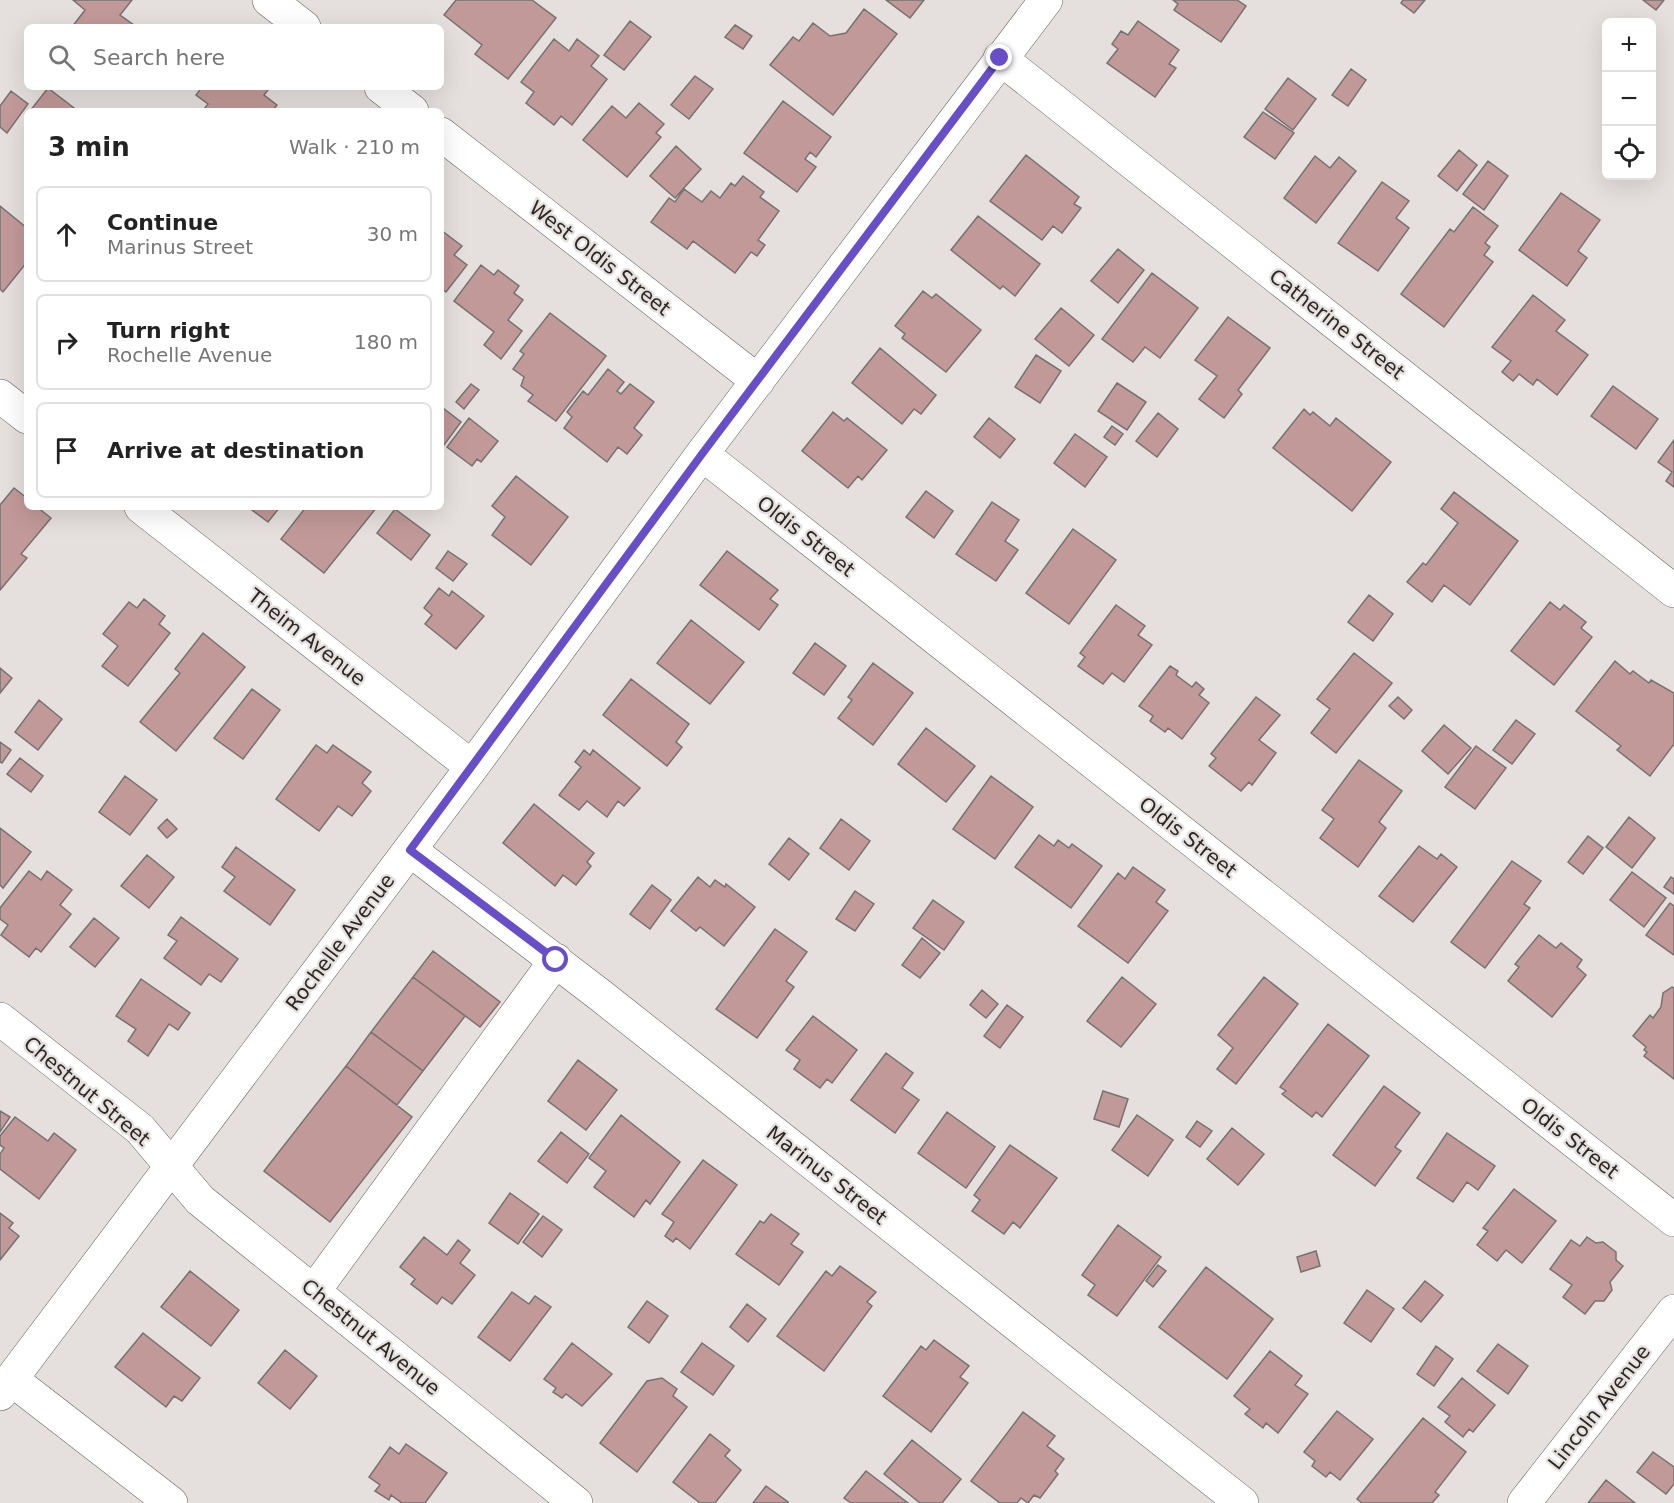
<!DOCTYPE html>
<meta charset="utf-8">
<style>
body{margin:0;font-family:"DejaVu Sans",sans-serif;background:#f2f2f2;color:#222}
.controls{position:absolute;right:18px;top:18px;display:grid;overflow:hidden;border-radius:9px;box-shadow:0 6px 24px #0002}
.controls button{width:54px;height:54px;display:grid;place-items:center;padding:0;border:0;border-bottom:2px solid #e0e0e0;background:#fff;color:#222;font:30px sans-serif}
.stop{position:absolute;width:18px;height:18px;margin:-14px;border:4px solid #684fc8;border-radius:50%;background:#fff}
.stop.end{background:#684fc8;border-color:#fff;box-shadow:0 2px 6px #0008}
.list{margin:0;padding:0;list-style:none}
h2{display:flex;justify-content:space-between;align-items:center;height:78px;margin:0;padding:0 24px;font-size:26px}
h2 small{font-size:20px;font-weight:400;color:#767676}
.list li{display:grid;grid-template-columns:39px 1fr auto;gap:18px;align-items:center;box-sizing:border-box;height:96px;margin:0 12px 12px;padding:0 12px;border:2px solid #e0e0e0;border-radius:9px}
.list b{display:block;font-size:22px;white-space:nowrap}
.list p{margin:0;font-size:20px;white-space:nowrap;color:#767676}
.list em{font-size:20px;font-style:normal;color:#767676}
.icon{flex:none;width:33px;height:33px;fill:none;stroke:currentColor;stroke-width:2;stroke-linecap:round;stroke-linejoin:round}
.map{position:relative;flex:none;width:1674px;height:1503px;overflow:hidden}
.search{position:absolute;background:#fff;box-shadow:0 6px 24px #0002;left:24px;top:24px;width:420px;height:66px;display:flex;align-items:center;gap:15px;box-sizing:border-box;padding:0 21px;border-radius:9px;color:#767676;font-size:22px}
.panel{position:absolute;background:#fff;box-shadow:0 6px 24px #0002;left:24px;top:108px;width:420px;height:402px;border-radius:9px}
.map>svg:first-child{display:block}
</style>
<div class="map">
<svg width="1674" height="1503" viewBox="0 0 1674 1503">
<rect width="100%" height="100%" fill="#e5dfdd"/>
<!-- building -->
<path fill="#c19998" stroke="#777171" stroke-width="1.5" d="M73 0H132L120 15 134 25 72 27 85 10Z
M456 0H532L556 18 508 79 475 54 482 45 444 15Z
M886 0H924L910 18Z
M1173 0H1237L1246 6 1221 42 1174 10 1178 4Z
M1403 0H1425L1414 13 1401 3Z
M1643 0H1664L1656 10Z
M864 9 897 34 833 115 770 65 793 37 799 41 813 23 830 36 846 33Z
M630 21 651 37 624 70 604 55Z
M1138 21 1179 50 1169 64 1176 68 1155 97 1107 63 1118 49 1112 44 1121 31 1128 35Z
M735 25 752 36 743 49 725 37Z
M554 39 569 51 577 39 599 56 591 66 607 79 572 125 561 116 554 125 526 103 534 92 521 82Z
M1351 69 1366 80 1348 106 1332 95Z
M695 76 713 89 689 119 671 105Z
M1288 78 1316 99 1293 130 1265 109Z
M202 87H264L268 90 264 95 277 105 272 111H207L204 109 208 104 196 95Z
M48 88 78 111H30Z
M11 91 28 104 7 133 0 127V106Z
M783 101 831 137 816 157 810 152 805 159 816 167 797 192 744 153Z
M639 103 664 124 656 133 661 137 627 177 583 140 612 106 626 118Z
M1263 112 1294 133 1275 159 1244 137Z
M676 146 701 169 675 198 650 176Z
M1459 150 1477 165 1457 191 1438 176Z
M1026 155 1079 197 1074 204 1081 208 1062 233 1053 226 1042 240 990 201Z
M1315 156 1330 168 1339 157 1356 171 1316 223 1284 198Z
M1488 161 1508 176 1484 210 1463 194Z
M743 176 764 192 760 197 779 211 758 240 765 245 757 256 751 252 735 273 693 241 687 249 651 222 669 198 675 202 684 189 702 202 711 191 720 198 731 183 735 186Z
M1382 182 1409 201 1396 218 1409 228 1378 271 1338 243Z
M1561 193 1600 220 1578 251 1587 258 1567 286 1519 250Z
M0 206 27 228V262L3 292 0 289Z
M1473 207 1498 226 1485 243 1490 247 1484 255 1493 262 1444 327 1401 294 1450 229 1454 232Z
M978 216 1040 264 1015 296 1003 286 1000 289 951 250Z
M441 230 462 246 454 255 467 265 446 292 441 288Z
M1118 249 1144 270 1118 303 1091 281Z
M481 265 494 275 498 270 519 286 514 293 523 300 508 320 522 331 501 359 484 345 494 332 454 301Z
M1152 273 1198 308 1160 358 1145 347 1133 362 1102 339Z
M923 291 932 298 936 294 981 330 946 372 902 338 905 334 895 326Z
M1533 295 1565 320 1556 331 1588 355 1557 395 1537 379 1533 385 1519 374 1513 381 1502 372 1511 361 1492 347Z
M1061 308 1094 335 1069 366 1035 339Z
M550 313 606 356 556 421 528 401 533 395 521 386 524 377 513 369 524 354 520 351Z
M1228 317 1270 348 1238 390 1242 394 1224 418 1199 399 1217 376 1195 360Z
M880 348 936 395 921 414 914 409 902 424 852 383Z
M1036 355 1061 371 1040 403 1015 387Z
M608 369 624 382 617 391 621 394 630 384 654 402 634 428 642 435 627 454 618 447 607 462 564 428 572 417 567 412 583 391 588 395Z
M1117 383 1146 402 1127 430 1098 411Z
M471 384 479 390 464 409 456 402Z
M1613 386 1658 419 1636 449 1591 416Z
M443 408 461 422 441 449V410Z
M1304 409 1310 415 1313 412 1330 426 1336 418 1391 462 1352 511 1273 448Z
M833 412 844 421 847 418 887 450 862 480 858 476 848 488 802 451Z
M1158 413 1178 429 1157 457 1136 441Z
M469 418 498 441 481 462 477 459 472 466 447 447Z
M989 418 1015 439 1000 458 974 437Z
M1112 426 1123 434 1115 445 1104 437Z
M1075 434 1107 457 1085 487 1054 463Z
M1674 440V487L1666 481 1672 472 1658 462Z
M516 476 568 517 531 565 492 535 505 517 492 506Z
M14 488 27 498V507H37L51 518 21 554 27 558 0 590V505Z
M926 491 953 511 934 538 906 517Z
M1454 492 1518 541 1470 605 1444 585 1432 602 1407 582 1423 563 1426 565 1458 523 1441 509Z
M992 502 1019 520 1005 541 1018 550 996 581 956 554Z
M248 507H280L268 522Z
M306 507H377L324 573 281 539Z
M395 509 430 535 411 560 377 533Z
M1073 529 1116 560 1069 624 1026 593Z
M448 551 467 564 453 581 436 568Z
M727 551 778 590 770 599 778 605 759 630 700 585Z
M439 588 449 596 452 591 484 616 456 649 425 624 432 615 424 608Z
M1369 595 1393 614 1373 641 1348 622Z
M144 599 165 616 159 624 170 633 128 686 102 666 118 646 103 634 129 602 137 608Z
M1550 602 1560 610 1564 605 1586 622 1581 628 1592 637 1554 685 1511 651Z
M1116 605 1145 626 1138 635 1152 645 1124 682 1112 673 1103 684 1078 666 1085 657 1080 653Z
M691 620 744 662 710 704 657 663Z
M203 633 245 667 176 751 140 722 180 673 175 669Z
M815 643 846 666 824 695 793 673Z
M1354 653 1392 683 1336 753 1311 733 1330 709 1317 699Z
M1615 661 1630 674 1633 671 1649 683 1651 680 1674 693V744L1650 776 1617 750 1621 746 1576 711Z
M873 663 913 693 873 745 838 718 852 700 848 697Z
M1170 666 1178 671 1176 675 1192 687 1196 682 1204 689 1199 695 1209 703 1182 739 1168 728 1165 732 1150 721 1153 716 1139 706Z
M0 668 12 678 0 693Z
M631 679 689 724 676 742 682 747 667 766 603 715Z
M252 689 280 710 243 759 214 738Z
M1256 697 1280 715 1259 740 1276 753 1252 785 1249 782 1241 791 1209 766 1216 758 1211 754Z
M1398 697 1412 710 1404 719 1389 706Z
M39 700 62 719 38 750 15 732Z
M1516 720 1535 734 1512 764 1493 750Z
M1444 725 1471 748 1448 774 1422 751Z
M926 728 975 766 946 802 898 764Z
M0 742 11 750 2 763 0 762Z
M316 745 327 753 333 745 371 772 362 783 371 791 352 816 338 806 319 831 276 799Z
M1476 746 1506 768 1475 809 1445 787Z
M584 750 590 755 593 750 640 788 624 806 618 801 607 817 587 801 579 810 559 795 581 767 575 762Z
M20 758 43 776 31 792 7 774Z
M1359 760 1402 791 1379 822 1386 828 1358 867 1320 838 1334 819 1322 810Z
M125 776 157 800 130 835 99 812Z
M991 776 1033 807 995 859 953 829Z
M534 804 594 853 587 862 591 866 576 885 563 875 555 886 503 843Z
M1629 817 1655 838 1632 868 1606 847Z
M167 819 177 829 167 838 158 828Z
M841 819 870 841 849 870 820 848Z
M0 828 31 852 3 888 0 885Z
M1039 835 1054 846 1058 840 1069 848 1072 844 1102 866 1071 908 1015 867Z
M1588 836 1603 848 1583 874 1568 862Z
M789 838 809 854 789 880 769 864Z
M1419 846 1437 859 1441 854 1457 867 1413 922 1379 896Z
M236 847 295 890 270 925 224 891 235 877 222 867Z
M147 855 174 877 149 908 121 886Z
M1512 861 1541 881 1524 904 1530 908 1485 968 1451 942Z
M1133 867 1165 890 1156 902 1168 911 1128 963 1078 926 1118 873 1125 879Z
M29 871 41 880 47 871 72 890 60 905 71 914 41 952 36 948 29 957 1 935 8 925 0 919V908Z
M1632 872 1666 898 1644 927 1610 900Z
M698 877 710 887 715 880 725 887 726 884 755 907 724 946 700 927 696 931 671 911Z
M1671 877 1674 879V894L1664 887Z
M652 885 671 900 650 929 630 914Z
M855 891 874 904 855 931 836 919Z
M933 900 964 922 944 950 913 928Z
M1670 903 1674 906V955L1646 935Z
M181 917 238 959 221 982 209 974 201 985 164 958 177 941 168 935Z
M94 918 119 938 95 967 70 947Z
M775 929 807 952 786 981 794 987 757 1038 716 1009Z
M1539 935 1556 948 1561 943 1582 960 1577 967 1586 975 1552 1017 1508 981 1519 967 1515 964Z
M922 938 940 953 920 978 902 965Z
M433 951 500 1002 480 1027 413 977Z
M413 977 465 1016 423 1071 371 1032Z
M1122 977 1156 1004 1121 1047 1087 1021Z
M1264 977 1298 1004 1236 1084 1217 1069 1233 1048 1218 1035Z
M141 979 190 1013 178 1030 169 1024 148 1056 128 1041 136 1029 116 1016Z
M1672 987 1674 988V1079L1644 1056 1647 1052 1644 1050 1646 1047 1633 1036 1650 1015 1653 1018 1661 1007 1663 993Z
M982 990 998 1004 986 1018 970 1005Z
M1007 1005 1023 1017 1000 1048 984 1036Z
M813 1016 857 1050 832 1083 827 1079 820 1088 794 1069 800 1060 786 1050Z
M1328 1024 1369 1056 1322 1117 1316 1112 1312 1117 1282 1094 1286 1091 1280 1087Z
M371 1032 423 1071 397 1105 346 1066Z
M886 1053 913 1073 902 1088 919 1100 895 1133 851 1100Z
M578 1060 617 1090 586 1130 548 1101Z
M346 1066 412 1117 330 1222 264 1171Z
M1384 1086 1420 1113 1395 1147 1401 1151 1375 1186 1333 1155Z
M1103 1091 1128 1099 1119 1127 1094 1119Z
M0 1111 10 1117 0 1132Z
M947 1112 995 1147 966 1188 918 1153Z
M621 1115 680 1162 650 1204 646 1200 634 1217 594 1187 606 1171 589 1158Z
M1137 1115 1173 1140 1148 1176 1112 1150Z
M15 1117 48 1141 54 1133 76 1150 39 1199 0 1169V1154L4 1148 0 1145V1136Z
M1197 1121 1212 1131 1200 1147 1186 1137Z
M1232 1128 1264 1154 1238 1185 1207 1159Z
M561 1132 589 1154 567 1183 538 1161Z
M1447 1133 1495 1166 1478 1190 1467 1182 1453 1202 1417 1178Z
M1010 1145 1057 1178 1020 1228 1013 1222 1004 1234 972 1211 980 1200 974 1195Z
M703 1160 737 1185 690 1249 676 1238 673 1242 665 1236 674 1222 662 1214Z
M1514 1189 1556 1221 1522 1263 1506 1250 1497 1261 1477 1245 1488 1231 1483 1228Z
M510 1193 539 1214 518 1244 489 1223Z
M0 1213 13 1223 9 1228 19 1236 0 1260Z
M771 1214 799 1234 791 1244 803 1252 779 1285 736 1254 760 1221 764 1223Z
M543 1216 562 1230 542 1257 523 1242Z
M1118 1225 1161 1257 1117 1316 1088 1295 1095 1285 1082 1275Z
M424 1237 447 1255 458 1240 470 1250 460 1263 475 1275 452 1304 442 1297 437 1304 411 1284 415 1279 400 1267Z
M1587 1237 1596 1243 1603 1242 1616 1252V1260L1623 1266 1610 1282 1612 1290 1604 1301H1595L1585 1314 1563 1297 1572 1285 1550 1269 1571 1240 1580 1246Z
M1316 1251 1320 1266 1301 1272 1297 1257Z
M1158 1265 1166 1271 1153 1287 1146 1281Z
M840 1266 876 1292 867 1302 872 1306 824 1371 777 1336 826 1271 832 1276Z
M1206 1267 1273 1319 1227 1379 1159 1327Z
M190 1271 239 1310 211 1346 161 1307Z
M1425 1281 1443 1295 1421 1322 1403 1308Z
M1367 1290 1394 1309 1371 1342 1344 1323Z
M512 1292 529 1304 535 1296 551 1307 510 1361 478 1337Z
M647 1301 668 1316 649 1343 628 1327Z
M747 1304 766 1319 748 1342 730 1327Z
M143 1333 200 1378 182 1401 174 1396 166 1407 115 1367Z
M934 1340 969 1366 960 1377 968 1383 931 1432 883 1396 921 1346 926 1350Z
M572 1343 612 1374 582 1406 566 1394 562 1398 553 1392 556 1388 544 1379Z
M702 1343 734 1366 713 1395 681 1372Z
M1498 1344 1528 1366 1508 1394 1477 1371Z
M1436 1346 1453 1359 1434 1386 1417 1374Z
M285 1350 317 1376 290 1409 258 1383Z
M1270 1351 1302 1376 1295 1385 1308 1394 1278 1433 1266 1423 1263 1428 1245 1414 1250 1409 1234 1396Z
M662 1378 677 1389 673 1396 687 1407 637 1472 600 1443 647 1381Z
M1462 1378 1495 1405 1473 1432 1469 1429 1463 1437 1445 1422 1450 1416 1438 1407Z
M1337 1411 1373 1439 1340 1480 1330 1472 1326 1477 1312 1466 1315 1461 1304 1452Z
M1023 1412 1055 1436 1047 1446 1064 1459 1055 1471 1058 1474 1040 1498 1034 1495 1028 1503 1021 1498 1017 1503H1000L971 1481Z
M1423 1418 1466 1452 1435 1492 1439 1495 1432 1503H1362L1357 1499Z
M710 1434 730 1450 725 1456 741 1470 715 1503H700L673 1482Z
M912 1440 961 1479 942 1503H920L884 1474Z
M406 1444 447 1473 425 1503H402L391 1495 389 1500 375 1491 380 1485 369 1477 390 1447 399 1454Z
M1653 1452 1674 1467V1484L1666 1494 1637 1472Z
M866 1471 908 1503H851L844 1498Z
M1606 1480 1635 1503H1588Z
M766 1486 788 1502V1503H753Z"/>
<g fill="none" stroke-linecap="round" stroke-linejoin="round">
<!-- minor casing -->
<g stroke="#65605d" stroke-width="34">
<path id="minor" d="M269 0 304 27
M1000 58 1674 591
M381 87 412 111
M441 134 758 381
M0 396 27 417
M702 454 1674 1220
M141 507 472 767
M410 850 600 995 1242 1503
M0 1019 140 1129 200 1200 576 1503
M314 1291 556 960
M11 1379 171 1503
M0 1394 472 767 702 454 1046 0
M1524 1503 1674 1311"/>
</g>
<!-- minor -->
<use href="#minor" stroke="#fff" stroke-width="33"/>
</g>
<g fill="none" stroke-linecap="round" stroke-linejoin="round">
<!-- route -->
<path stroke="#684fc8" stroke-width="8" d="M556 960 410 850 702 454 1000 58"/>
</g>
<g text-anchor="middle" stroke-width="4.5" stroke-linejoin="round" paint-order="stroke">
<!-- street labels -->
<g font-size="20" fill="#2a2726" stroke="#e5dfdd">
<text transform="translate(600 258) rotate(38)" y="7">West Oldis Street</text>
<text transform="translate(1337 324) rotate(38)" y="7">Catherine Street</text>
<text transform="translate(806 536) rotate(38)" y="7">Oldis Street</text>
<text transform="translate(307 637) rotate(38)" y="7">Theim Avenue</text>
<text transform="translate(1188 837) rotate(38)" y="7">Oldis Street</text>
<text transform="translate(340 942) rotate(-53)" y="7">Rochelle Avenue</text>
<text transform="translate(87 1091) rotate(40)" y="7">Chestnut Street</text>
<text transform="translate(1570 1138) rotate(38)" y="7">Oldis Street</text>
<text transform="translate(827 1175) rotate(38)" y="7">Marinus Street</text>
<text transform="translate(371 1337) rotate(39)" y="7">Chestnut Avenue</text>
<text transform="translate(1599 1407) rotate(-52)" y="7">Lincoln Avenue</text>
</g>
</g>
</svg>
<div class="controls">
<button>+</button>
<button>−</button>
<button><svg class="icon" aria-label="locate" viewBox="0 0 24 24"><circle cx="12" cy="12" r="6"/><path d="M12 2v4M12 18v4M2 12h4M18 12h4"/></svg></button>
</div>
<div class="stop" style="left:556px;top:960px"></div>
<div class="stop end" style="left:1000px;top:58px"></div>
<div class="search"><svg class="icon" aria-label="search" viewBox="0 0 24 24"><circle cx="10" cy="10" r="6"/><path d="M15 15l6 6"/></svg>Search here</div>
<section class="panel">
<h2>3 min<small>Walk · 210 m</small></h2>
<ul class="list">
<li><svg class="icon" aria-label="ahead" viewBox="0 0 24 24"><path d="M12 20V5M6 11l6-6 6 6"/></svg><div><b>Continue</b><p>Marinus Street</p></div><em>30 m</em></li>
<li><svg class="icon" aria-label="right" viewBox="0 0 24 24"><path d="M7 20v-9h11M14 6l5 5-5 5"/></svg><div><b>Turn right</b><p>Rochelle Avenue</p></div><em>180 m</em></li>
<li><svg class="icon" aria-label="arrive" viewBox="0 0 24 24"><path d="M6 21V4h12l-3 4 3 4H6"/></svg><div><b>Arrive at destination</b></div></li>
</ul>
</section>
</div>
